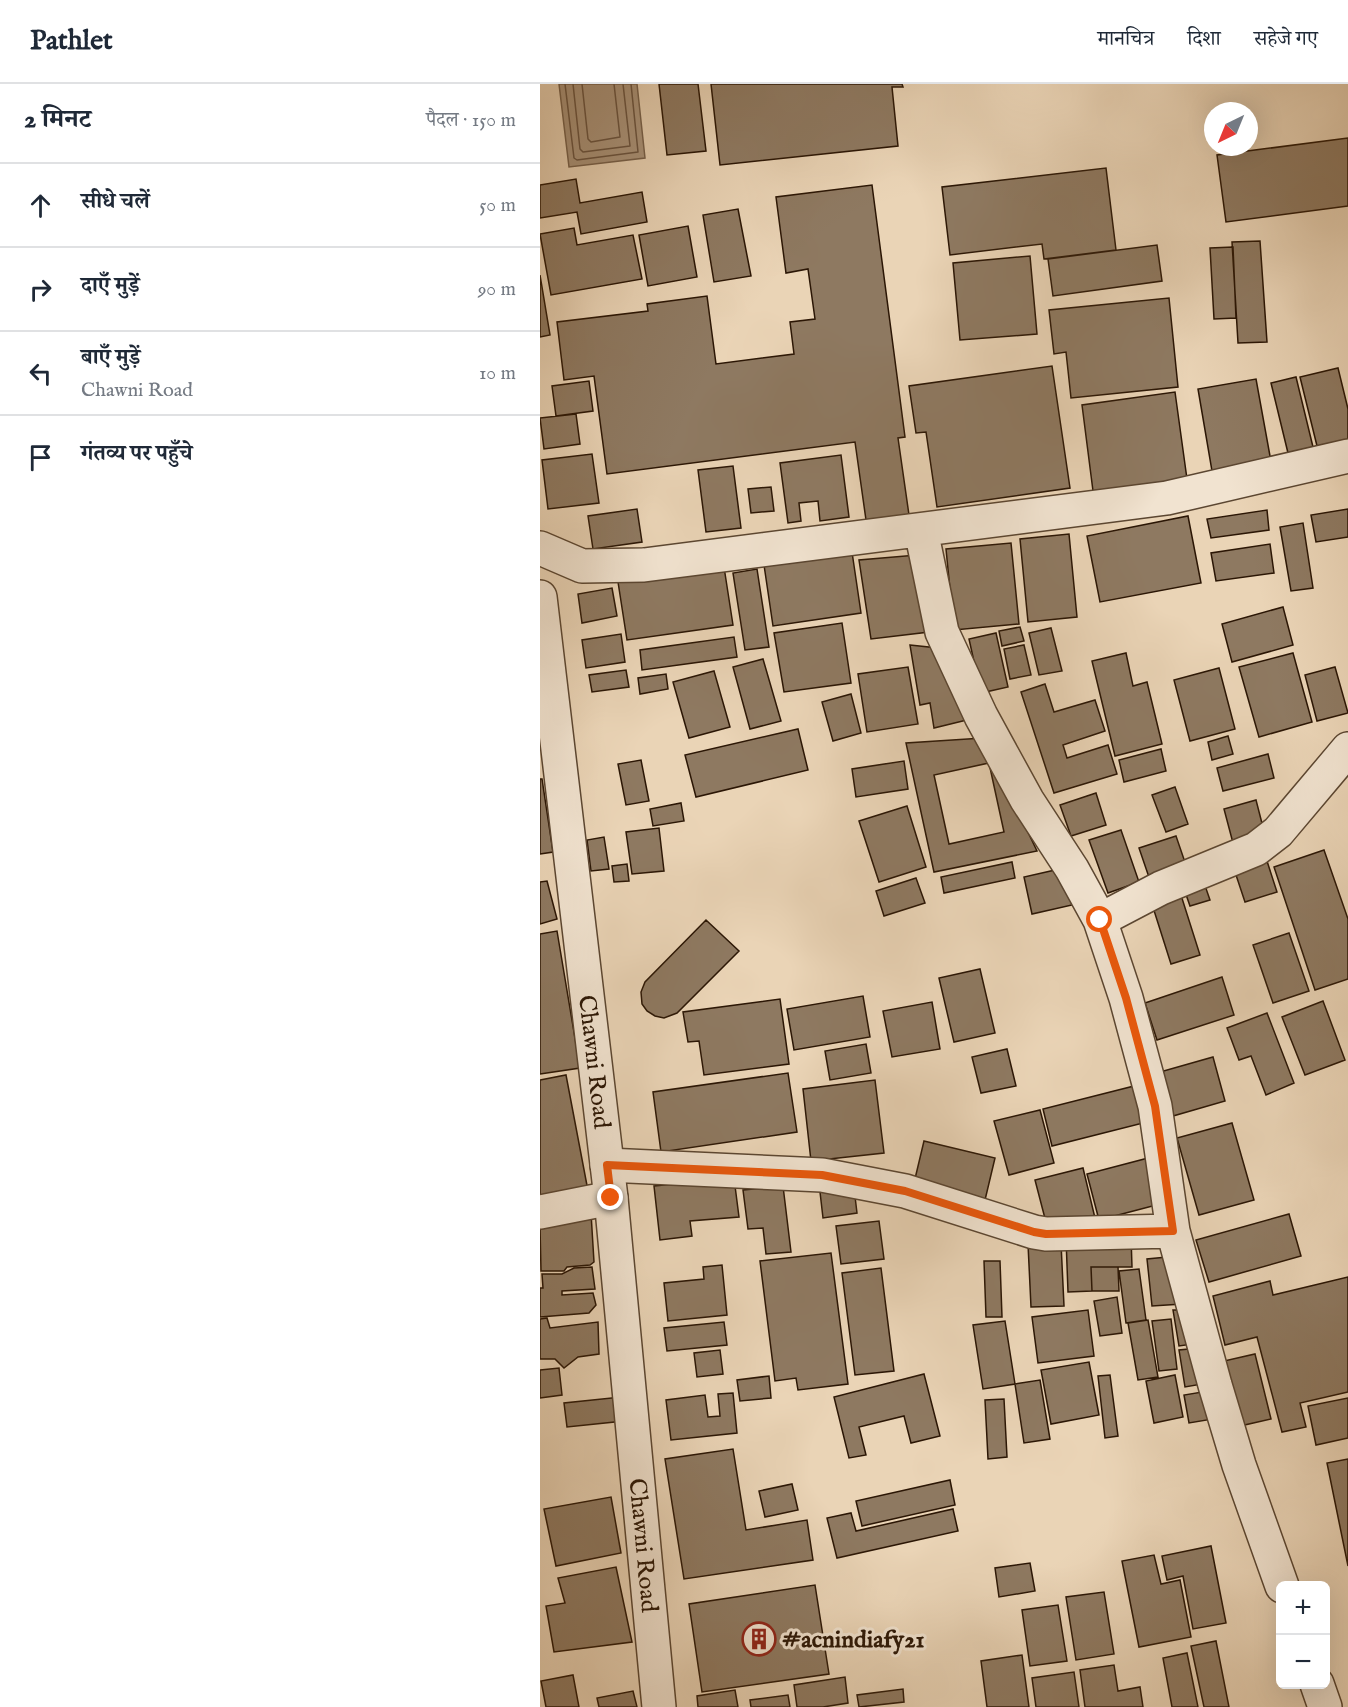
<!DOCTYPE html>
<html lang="hi">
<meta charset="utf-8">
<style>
body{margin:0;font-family:"IM FELL English","Noto Serif Devanagari",serif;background:#f6f6f7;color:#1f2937}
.controls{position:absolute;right:18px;bottom:18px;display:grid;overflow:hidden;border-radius:9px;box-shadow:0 6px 24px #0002}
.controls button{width:54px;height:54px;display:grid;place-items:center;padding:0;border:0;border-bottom:2px solid #e0e1e3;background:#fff;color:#1f2937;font:30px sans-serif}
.compass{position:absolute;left:664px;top:18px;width:54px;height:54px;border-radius:50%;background:#fff;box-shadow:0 6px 24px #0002;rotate:223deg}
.stop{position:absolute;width:18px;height:18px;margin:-14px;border:4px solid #ea580c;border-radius:50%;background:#fff}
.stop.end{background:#ea580c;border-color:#fff;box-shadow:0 2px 6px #0008}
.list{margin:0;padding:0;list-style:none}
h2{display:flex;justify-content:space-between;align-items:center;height:78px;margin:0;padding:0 24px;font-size:26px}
h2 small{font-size:20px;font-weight:400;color:#747a83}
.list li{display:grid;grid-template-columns:39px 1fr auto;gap:18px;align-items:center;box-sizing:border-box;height:84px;padding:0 24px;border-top:2px solid #e0e1e3}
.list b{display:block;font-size:22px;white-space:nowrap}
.list p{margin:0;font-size:20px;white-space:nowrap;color:#747a83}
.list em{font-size:20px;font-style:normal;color:#747a83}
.icon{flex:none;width:33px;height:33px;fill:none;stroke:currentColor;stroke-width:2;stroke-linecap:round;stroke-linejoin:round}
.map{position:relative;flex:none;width:808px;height:1623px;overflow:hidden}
header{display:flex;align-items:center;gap:36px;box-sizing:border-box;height:84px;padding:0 30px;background:#fff;border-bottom:2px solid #e0e1e3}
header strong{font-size:28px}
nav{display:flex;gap:33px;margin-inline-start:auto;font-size:21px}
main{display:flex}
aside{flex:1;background:#fff}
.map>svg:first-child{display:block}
</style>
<header>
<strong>Pathlet</strong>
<nav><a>मानचित्र</a><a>दिशा</a><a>सहेजे गए</a></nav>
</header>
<main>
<aside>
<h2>2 मिनट<small>पैदल · 150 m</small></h2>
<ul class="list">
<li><svg class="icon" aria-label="ahead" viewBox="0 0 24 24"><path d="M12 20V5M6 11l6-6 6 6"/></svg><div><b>सीधे चलें</b></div><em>50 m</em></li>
<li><svg class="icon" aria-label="right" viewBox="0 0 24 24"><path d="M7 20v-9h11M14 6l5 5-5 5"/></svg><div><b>दाएँ मुड़ें</b></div><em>90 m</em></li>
<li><svg class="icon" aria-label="left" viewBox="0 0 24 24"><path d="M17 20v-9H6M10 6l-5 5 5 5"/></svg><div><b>बाएँ मुड़ें</b><p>Chawni Road</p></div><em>10 m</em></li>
<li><svg class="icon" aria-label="arrive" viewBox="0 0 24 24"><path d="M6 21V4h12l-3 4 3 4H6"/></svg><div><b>गंतव्य पर पहुँचे</b></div></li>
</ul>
</aside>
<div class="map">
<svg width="808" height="1623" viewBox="0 0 808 1623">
<rect width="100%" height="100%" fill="#ead4b6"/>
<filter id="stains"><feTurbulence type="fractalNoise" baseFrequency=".00333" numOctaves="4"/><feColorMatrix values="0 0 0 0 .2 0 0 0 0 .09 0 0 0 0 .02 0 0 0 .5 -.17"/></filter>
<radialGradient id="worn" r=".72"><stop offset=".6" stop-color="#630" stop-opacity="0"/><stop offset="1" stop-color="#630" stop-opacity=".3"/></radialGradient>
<!-- water -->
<path fill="#a9937a" stroke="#77614b" stroke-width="1.5" d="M19 0H97L105 74 29 83Z"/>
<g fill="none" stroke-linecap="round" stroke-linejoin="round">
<!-- shore -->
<path stroke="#6a5440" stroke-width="1.5" d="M25 0 34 74 37 76 98 68 91 0
M33 0 40 65 43 68 90 62 83 0
M42 0 48 55 51 58 80 53 74 0"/>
</g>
<!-- building -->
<path fill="#8e7961" stroke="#2b1605" stroke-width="1.5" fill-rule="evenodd" d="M119 0H158L166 67 127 71Z
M171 0H362L363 3H352L358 62 180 81Z
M808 54V122L686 138 677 71Z
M566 84 576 166 504 175 502 160 410 171 402 103Z
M36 95 40 119 102 108 107 138 41 150 37 128 0 134V101Z
M332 101 365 353 358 354 369 431 326 436 315 358 67 390 54 292 24 296 17 238 108 227 107 220 167 212 176 280 254 270 250 238 275 235 268 185 246 189 236 113Z
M198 125 211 192 174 198 163 131Z
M148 142 157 193 108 202 99 151Z
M34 144 37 161 93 151 102 195 11 211 0 150Z
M720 157 727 258 698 259 692 158Z
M617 161 622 197 513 212 508 175Z
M693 163 696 234 674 235 670 164Z
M490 172 497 250 420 256 413 179Z
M0 191 10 251 0 253Z
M629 214 638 303 531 314 526 268 514 270 509 226Z
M512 282 530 404 397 423 386 348 376 349 369 302Z
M798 284 808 325V363L779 370 760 293Z
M756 293 773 363 748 369 731 299Z
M716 295 732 383 673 393 658 305Z
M49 297 53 327 16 332 12 302Z
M635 308 647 395 553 407 542 321Z
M36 330 40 360 4 365 0 334Z
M52 370 59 419 8 425 2 376Z
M301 371 309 433 280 437 278 417 259 419 261 437 248 439 240 379Z
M193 382 201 444 166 448 158 386Z
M231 403 234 427 211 429 208 405Z
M97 425 102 458 53 465 48 432Z
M808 425V453L776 458 771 431Z
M727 426 729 446 671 454 667 435Z
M648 432 661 499 560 518 547 452Z
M763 439 773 504 751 507 740 443Z
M529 450 537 533 488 538 480 455Z
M471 459 479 540 414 546 406 465Z
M730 460 734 489 676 497 671 469Z
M312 468 321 529 233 542 224 481Z
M377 471 389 548 331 555 319 476Z
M184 483 193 541 87 556 78 498Z
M217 485 229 563 205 566 193 489Z
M72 504 77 532 42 539 38 510Z
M743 523 753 561 692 578 682 540Z
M302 539 311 599 244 608 234 549Z
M480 543 484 557 462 562 459 547Z
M511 544 522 587 499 591 489 549Z
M456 549 468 603 441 609 429 555Z
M81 550 85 578 46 584 42 556Z
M194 553 197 573 102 586 100 566Z
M370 561 398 564 435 634 394 644 390 619 380 621Z
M484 561 491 591 470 595 464 565Z
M586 569 593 602 607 598 622 660 575 672 552 577Z
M753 569 772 638 719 653 699 583Z
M223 575 241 637 210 645 193 583Z
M368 583 378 640 327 648 318 590Z
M795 583 808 629 777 637 765 591Z
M679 584 695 645 650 657 634 596Z
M86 586 89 603 52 608 49 591Z
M174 587 190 643 149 654 133 598Z
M126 590 128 605 100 610 98 594Z
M505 600 514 628 555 616 565 647 523 661 527 674 568 661 577 690 514 709 481 608Z
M311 610 321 649 293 657 282 618Z
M258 645 268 686 156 713 145 671Z
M688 652 693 670 672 676 668 658Z
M443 654 497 767 394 788 366 659ZM449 679 464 748 409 760 394 691Z
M621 665 626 687 584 698 579 676Z
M728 670 734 694 683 707 677 684Z
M101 676 109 717 86 721 78 680Z
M364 677 368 705 316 713 312 685Z
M0 695H2L13 768 0 770Z
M635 703 648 740 626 748 612 711Z
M556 709 566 741 531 752 520 721Z
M716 716 725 751 693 759 684 725Z
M141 719 144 737 113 742 110 725Z
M367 722 386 783 339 798 319 737Z
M119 744 124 787 92 790 86 748Z
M581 746 599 798 568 809 549 756Z
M636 752 649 790 612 802 599 764Z
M64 753 69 785 51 787 47 756Z
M784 766 808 835V895L775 906 734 783Z
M726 774 737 808 705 818 694 785Z
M472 778 475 794 404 809 401 793Z
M87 780 89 797 74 798 72 782Z
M524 784 532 821 492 830 484 793Z
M662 793 670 816 650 822 642 799Z
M376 794 385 819 344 832 336 807Z
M7 797 17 835 0 840V798Z
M640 808 660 871 631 880 611 817Z
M166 836 199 867 137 929 124 934 115 932 107 927 102 920 101 908 105 898Z
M17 847 40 984 0 990V850Z
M749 849 769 907 733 919 713 861Z
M440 885 455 949 414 958 399 894Z
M682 893 694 931 617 956 605 919Z
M323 912 330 953 254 966 247 925Z
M240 915 249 980 164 991 159 957 148 958 143 928Z
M783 917 805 976 765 991 742 933Z
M392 918 400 965 352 973 343 927Z
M727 929 754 999 726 1011 711 972 699 976 687 944Z
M326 960 331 989 290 996 285 967Z
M467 965 476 1002 441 1009 432 973Z
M673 973 685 1017 633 1032 620 988Z
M248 989 257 1048 121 1068 113 1008Z
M26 991 49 1112 0 1121V996Z
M335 996 344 1069 271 1077 263 1005Z
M602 1000 611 1037 512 1062 503 1025Z
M500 1026 514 1079 469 1091 454 1037Z
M692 1039 714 1116 659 1131 637 1054Z
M384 1057 455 1074 445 1116 374 1099Z
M612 1073 624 1119 559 1136 547 1090Z
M543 1084 555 1134 508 1146 495 1096Z
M194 1094 199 1133 150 1137 152 1152 120 1156 114 1102Z
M243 1102 251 1168 226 1170 223 1144 208 1145 203 1106Z
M314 1104 317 1129 283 1134 280 1108Z
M51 1129 54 1178 50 1181 27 1183 24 1187H1L0 1143Z
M749 1130 761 1172 669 1198 656 1156Z
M339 1137 344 1175 301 1180 296 1142Z
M591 1152 592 1183H551L552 1207 528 1208 526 1154Z
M521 1159 524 1222 491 1223 488 1160Z
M291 1169 308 1300 258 1306 256 1294 235 1297 220 1177Z
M637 1172 642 1220 612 1222 607 1175Z
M444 1177H460L462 1233H446Z
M182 1181 187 1231 128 1237 124 1199 164 1195 163 1183Z
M52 1183 55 1205 22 1207V1211L53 1209 56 1221 49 1229 0 1233V1204H3L2 1190H22L34 1184Z
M551 1183H578L579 1207H552Z
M341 1184 354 1287 315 1291 302 1189Z
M599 1185 606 1236 586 1239 579 1187Z
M808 1193V1308L760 1319 766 1343 742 1348 717 1253 685 1261 673 1212 730 1197 733 1211Z
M577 1213 582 1249 560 1252 554 1217Z
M548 1226 554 1272 498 1279 492 1233Z
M633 1226H651L660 1259 639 1262Z
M7 1234 10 1244 58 1238 59 1270 38 1273 24 1284 15 1275H0V1235Z
M631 1235 637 1285 619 1287 612 1237Z
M608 1236 618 1293 598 1296 588 1239Z
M465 1237 475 1300 443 1305 433 1241Z
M184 1238 187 1261 127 1267 124 1244Z
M659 1264 668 1299 645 1303 639 1266Z
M180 1266 183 1290 157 1293 154 1269Z
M715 1270 731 1335 700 1342 684 1277Z
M549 1278 559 1331 511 1340 501 1286Z
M19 1284 22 1311 0 1314V1286Z
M384 1290 400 1352 371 1359 364 1332 319 1343 326 1371 309 1374 294 1313Z
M570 1291 578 1352 565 1354 558 1292Z
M635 1291 643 1333 614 1339 606 1297Z
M229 1292 231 1314 200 1317 197 1296Z
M500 1296 510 1355 484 1359 475 1300Z
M668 1307 673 1335 649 1339 644 1311Z
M193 1309 197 1349 131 1356 126 1316 165 1311 168 1333 180 1332 178 1310Z
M81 1313 84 1337 27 1343 24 1319Z
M808 1314V1354L776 1361 768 1322Z
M464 1315 467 1373 448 1375 445 1316Z
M193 1365 206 1446 267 1436 273 1476 144 1495 125 1375Z
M808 1375V1482L787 1379Z
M410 1396 415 1421 322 1442 316 1417Z
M252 1400 258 1426 225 1433 219 1407Z
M71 1413 81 1469 16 1482 4 1425Z
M413 1425 418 1447 297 1474 287 1434 311 1429 316 1447Z
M671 1462 686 1539 653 1545 643 1492 627 1496 622 1472Z
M614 1471 621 1500 640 1496 651 1553 599 1563 582 1477Z
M490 1479 495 1507 459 1513 455 1484Z
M76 1483 92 1558 14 1568 6 1522 25 1519 18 1494Z
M275 1501 289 1590 162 1608 149 1520Z
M564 1508 574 1570 536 1576 526 1513Z
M518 1521 527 1577 490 1582 482 1526Z
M676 1557 689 1623H664L651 1562Z
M647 1569 658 1623H632L623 1574Z
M482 1571 489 1623H447L441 1577Z
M574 1581 578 1607 600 1603 603 1623H545L540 1586Z
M534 1588 539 1623H496L492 1594Z
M33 1591 39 1623H6L1 1597Z
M305 1593 308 1619 283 1623H257L254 1601Z
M363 1605 364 1618 319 1623 317 1611Z
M195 1606 198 1623H158L157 1612Z
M93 1607 97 1623H59L57 1614Z
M248 1611 250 1623H211L210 1616Z"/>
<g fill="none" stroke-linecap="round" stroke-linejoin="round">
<!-- minor casing -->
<g stroke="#5b4631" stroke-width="36">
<path id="minor" d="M381 446 402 548 441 632 487 716 532 785 560 836 586 914 615 1022 633 1147 675 1301 699 1381 742 1502
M0 464 42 482 104 481 627 414 808 372
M560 836 621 804 716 765 738 748 808 665
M67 1081 282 1091 365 1107 494 1148 506 1150 633 1147
M0 1128 71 1114
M777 1600 785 1623"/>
</g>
<!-- tertiary casing -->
<g stroke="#5b4631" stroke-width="36">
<g id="tertiary">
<path id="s1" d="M0 513 71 1114 119 1623"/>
</g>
</g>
<!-- minor -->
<use href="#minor" stroke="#f1e3d0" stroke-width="33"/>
<!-- tertiary -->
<use href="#tertiary" stroke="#f1e3d0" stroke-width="33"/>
</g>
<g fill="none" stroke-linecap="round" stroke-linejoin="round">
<!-- route -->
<path stroke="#ea580c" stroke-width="8" d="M71 1114 67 1081 282 1091 365 1107 494 1148 506 1150 633 1147 615 1022 586 914 560 836"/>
</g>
<!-- icons -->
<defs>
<g id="building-ring" transform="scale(1.725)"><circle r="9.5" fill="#f1e3d0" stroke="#8f2418" stroke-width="1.5"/><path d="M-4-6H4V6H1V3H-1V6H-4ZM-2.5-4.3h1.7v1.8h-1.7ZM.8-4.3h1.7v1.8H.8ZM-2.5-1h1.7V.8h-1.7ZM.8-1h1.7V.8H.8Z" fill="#8f2418"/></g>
</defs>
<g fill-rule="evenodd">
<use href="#building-ring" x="219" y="1555"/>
</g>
<g text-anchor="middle" stroke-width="6" stroke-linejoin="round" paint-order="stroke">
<!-- street labels -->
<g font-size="24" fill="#2b1605" stroke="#f1e3d0">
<text dy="8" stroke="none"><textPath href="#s1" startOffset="468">Chawni Road</textPath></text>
<text dy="8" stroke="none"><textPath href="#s1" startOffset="954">Chawni Road</textPath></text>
</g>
<!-- poi labels -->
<g font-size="24" font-weight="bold" fill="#2b1605" stroke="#f1e3d0" text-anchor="start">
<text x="242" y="1563">#acnindiafy21</text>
</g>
</g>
<rect width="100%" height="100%" filter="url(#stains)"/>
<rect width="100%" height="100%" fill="url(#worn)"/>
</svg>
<div class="controls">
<button>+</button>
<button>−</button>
</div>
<svg class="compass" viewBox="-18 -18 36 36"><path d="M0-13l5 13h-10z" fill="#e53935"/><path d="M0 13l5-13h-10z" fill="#747a83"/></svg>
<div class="stop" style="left:560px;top:836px"></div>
<div class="stop end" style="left:71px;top:1114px"></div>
</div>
</main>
